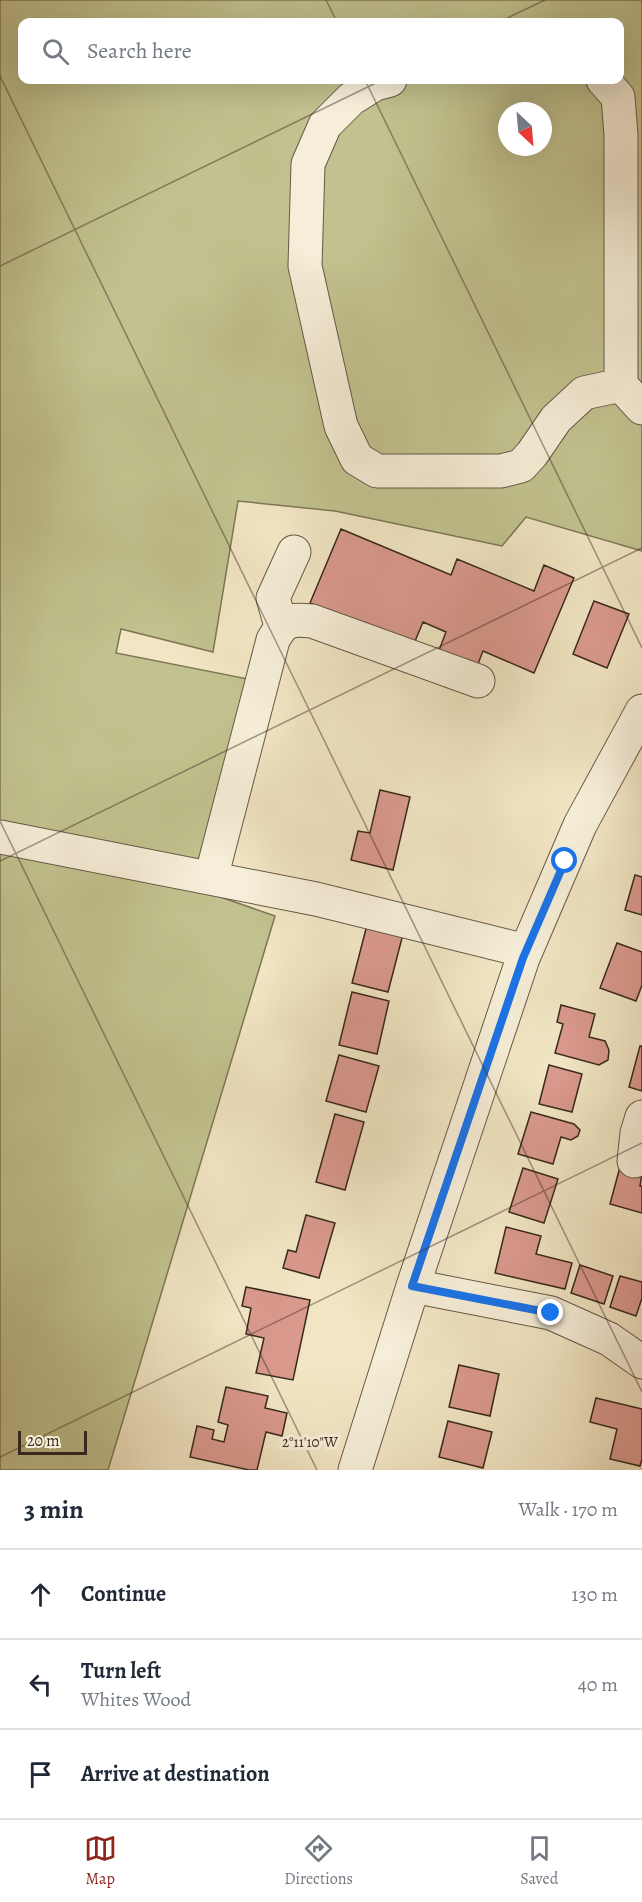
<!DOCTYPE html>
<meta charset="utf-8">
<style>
body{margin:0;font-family:Alegreya,serif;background:#f6f6f7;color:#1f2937}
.compass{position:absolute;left:498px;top:102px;width:54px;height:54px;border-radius:50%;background:#fff;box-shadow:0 6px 24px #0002;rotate:154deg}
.scale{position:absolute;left:18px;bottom:15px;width:69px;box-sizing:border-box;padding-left:6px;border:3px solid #39291e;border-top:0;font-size:16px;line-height:21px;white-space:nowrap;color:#39291e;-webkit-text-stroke:4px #f6eed8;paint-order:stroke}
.stop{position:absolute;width:18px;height:18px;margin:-14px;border:4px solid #1a73e8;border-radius:50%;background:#fff}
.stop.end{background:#1a73e8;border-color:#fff;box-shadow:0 2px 6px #0008}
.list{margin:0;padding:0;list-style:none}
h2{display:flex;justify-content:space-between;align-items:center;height:78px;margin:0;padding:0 24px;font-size:26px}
h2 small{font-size:20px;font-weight:400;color:#747a83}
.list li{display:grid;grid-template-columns:39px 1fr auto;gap:18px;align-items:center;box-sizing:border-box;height:90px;padding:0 24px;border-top:2px solid #e0e1e3}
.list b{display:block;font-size:22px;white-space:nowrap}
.list p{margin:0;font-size:20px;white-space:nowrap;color:#747a83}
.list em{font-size:20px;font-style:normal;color:#747a83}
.icon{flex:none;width:33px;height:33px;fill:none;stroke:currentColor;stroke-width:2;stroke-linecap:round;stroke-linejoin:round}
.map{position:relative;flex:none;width:642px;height:1470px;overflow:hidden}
.search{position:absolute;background:#fff;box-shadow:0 6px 24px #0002;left:18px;right:18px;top:18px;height:66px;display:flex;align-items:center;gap:15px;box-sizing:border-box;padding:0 21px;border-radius:12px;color:#747a83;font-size:22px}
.sheet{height:348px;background:#fff}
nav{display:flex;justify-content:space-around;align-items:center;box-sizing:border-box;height:84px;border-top:2px solid #e0e1e3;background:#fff;font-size:16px;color:#747a83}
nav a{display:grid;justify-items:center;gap:3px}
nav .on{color:#8f2418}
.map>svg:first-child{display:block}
</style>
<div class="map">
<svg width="642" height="1470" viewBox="0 0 642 1470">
<rect width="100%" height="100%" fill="#f1e5c3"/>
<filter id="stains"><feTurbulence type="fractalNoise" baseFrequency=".00333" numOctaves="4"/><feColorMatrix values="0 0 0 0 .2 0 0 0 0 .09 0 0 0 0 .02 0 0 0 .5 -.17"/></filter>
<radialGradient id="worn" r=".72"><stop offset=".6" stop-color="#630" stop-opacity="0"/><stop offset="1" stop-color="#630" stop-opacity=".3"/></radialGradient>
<!-- green -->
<path fill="#c1c28f" stroke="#7d7656" stroke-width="1.5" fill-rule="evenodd" d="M0 0H642V551L526 517 502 546 335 511 238 501 213 652 121 629 116 653 248 679 206 892 275 916 108 1470H0ZM22 22H620V80H22ZM507 111H543V147H507Z"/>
<!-- building -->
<path fill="#d9998d" stroke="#39291e" stroke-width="1.5" d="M341 529 451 575 457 559 534 591 544 565 574 578 534 673 483 651 476 669 438 653 446 632 423 622 413 646 310 603Z
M594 601 629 614 607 668 573 654Z
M380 790 410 797 393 870 351 860 358 831 370 833Z
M635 875 642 877V915L625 910Z
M367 925 403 934 388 992 352 983Z
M617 943 642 952V985L636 1001 600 988Z
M352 992 389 1001 377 1054 339 1045Z
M561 1005 595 1014 589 1037 605 1041 609 1050 608 1060 599 1065 555 1053 563 1024 557 1022Z
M640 1046H642V1091L629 1087Z
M339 1055 379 1066 366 1112 326 1101Z
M549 1065 582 1074 572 1112 539 1104Z
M531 1112 574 1124 580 1130 578 1136 571 1140 561 1137 553 1164 518 1154Z
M335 1114 364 1122 345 1190 316 1182Z
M620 1167 642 1173 640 1186H642V1213L610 1204Z
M523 1168 558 1179 544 1223 509 1212Z
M306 1215 335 1223 319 1278 283 1268 288 1250 296 1252Z
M506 1227 541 1236 536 1254 572 1263 565 1289 495 1273Z
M580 1265 613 1276 604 1304 571 1293Z
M620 1276 642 1282V1298L636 1316 610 1307Z
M246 1287 310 1300 293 1380 256 1373 264 1338 246 1334 251 1308 242 1306Z
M459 1365 499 1374 490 1416 449 1407Z
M226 1387 268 1396 265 1408 287 1413 282 1436 266 1432 257 1470H249L190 1457 197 1426 214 1430 212 1439 224 1442 228 1425 218 1422Z
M596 1398 642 1409V1459L640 1466 610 1459 617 1429 590 1422Z
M448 1421 492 1432 483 1468 439 1457Z"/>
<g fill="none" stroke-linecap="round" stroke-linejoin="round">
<!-- minor casing -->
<g stroke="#675847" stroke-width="35">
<path id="minor" d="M390 80 375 84 351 99 325 125 308 164 305 266 341 426 357 459 377 471H501L521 466 532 454 556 419 584 393 621 385
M603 80 618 97 621 135V385L642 408
M281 626 273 598 294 552
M0 837 316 899 526 951
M211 878 273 640C284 620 290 619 312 621L478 681
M634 1161 637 1133 642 1117
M413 1286 551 1313 609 1339 642 1362
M355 1470 413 1286 523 958 580 825 642 711"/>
</g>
<!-- minor -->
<use href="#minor" stroke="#f6eed8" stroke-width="33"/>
</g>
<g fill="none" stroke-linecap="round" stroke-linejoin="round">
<!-- route -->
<path stroke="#1a73e8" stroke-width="8" d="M551 1313 412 1286 523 958 565 861"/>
</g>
<!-- ticks -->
<path fill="none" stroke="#39291e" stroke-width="1.5" stroke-opacity="0.45" d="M326 0 337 22M499 22 545 0M0 76 642 1392M365 80 642 648M0 266 382 80M0 821 317 1470M0 861 642 548M0 1457 642 1143"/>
<g font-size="15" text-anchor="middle" fill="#39291e" stroke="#f6eed8" stroke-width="6" stroke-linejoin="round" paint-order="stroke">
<text x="310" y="1447">2°11'10"W</text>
</g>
<rect width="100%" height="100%" filter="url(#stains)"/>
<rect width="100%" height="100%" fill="url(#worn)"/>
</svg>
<svg class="compass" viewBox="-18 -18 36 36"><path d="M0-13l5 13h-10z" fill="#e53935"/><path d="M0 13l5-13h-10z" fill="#747a83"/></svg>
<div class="scale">20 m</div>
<div class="stop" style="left:565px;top:861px"></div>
<div class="stop end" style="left:551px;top:1313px"></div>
<div class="search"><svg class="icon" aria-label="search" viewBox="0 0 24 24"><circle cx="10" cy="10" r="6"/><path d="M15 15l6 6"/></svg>Search here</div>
</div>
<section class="sheet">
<h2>3 min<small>Walk · 170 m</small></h2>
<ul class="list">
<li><svg class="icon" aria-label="ahead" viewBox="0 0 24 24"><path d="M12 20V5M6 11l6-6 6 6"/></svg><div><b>Continue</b></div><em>130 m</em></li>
<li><svg class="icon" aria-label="left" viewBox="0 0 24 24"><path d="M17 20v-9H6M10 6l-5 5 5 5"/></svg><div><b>Turn left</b><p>Whites Wood</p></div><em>40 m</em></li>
<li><svg class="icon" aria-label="arrive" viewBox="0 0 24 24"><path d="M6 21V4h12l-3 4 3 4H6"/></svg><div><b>Arrive at destination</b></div></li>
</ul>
</section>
<nav>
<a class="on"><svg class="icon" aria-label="map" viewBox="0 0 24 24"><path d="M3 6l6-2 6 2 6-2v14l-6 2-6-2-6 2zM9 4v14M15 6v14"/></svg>Map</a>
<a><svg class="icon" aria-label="directions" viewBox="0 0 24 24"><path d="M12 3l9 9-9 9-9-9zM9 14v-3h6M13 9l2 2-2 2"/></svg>Directions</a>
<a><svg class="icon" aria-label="saved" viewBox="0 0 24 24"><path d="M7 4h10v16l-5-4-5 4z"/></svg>Saved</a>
</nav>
